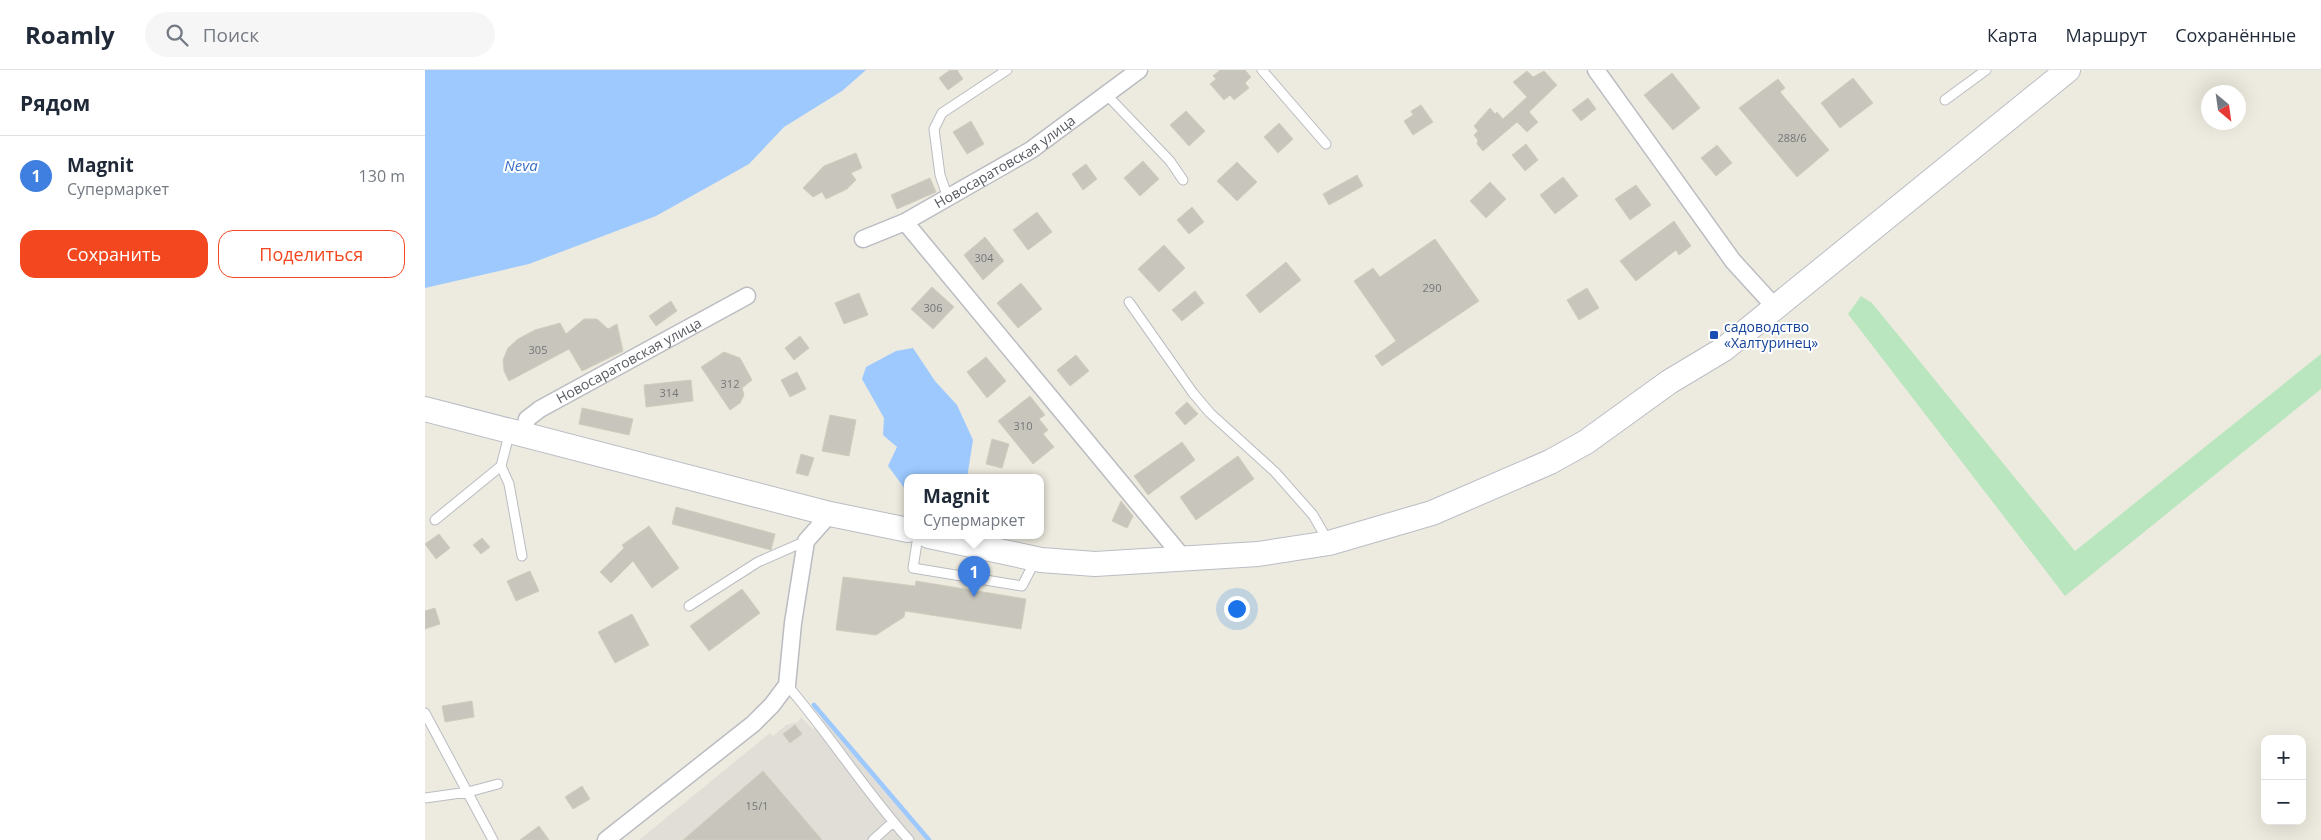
<!DOCTYPE html>
<html lang="ru">
<meta charset="utf-8">
<style>
body{margin:0;font-family:"Open Sans",sans-serif;background:#f6f6f7;color:#1f2937}
.controls{position:absolute;right:15px;bottom:15px;display:grid;overflow:hidden;border-radius:10px;box-shadow:0 5px 20px #0002}
.controls button{width:45px;height:45px;display:grid;place-items:center;padding:0;border:0;border-bottom:1px solid #e0e1e3;background:#fff;color:#1f2937;font:25px sans-serif}
.compass{position:absolute;left:1776px;top:15px;width:45px;height:45px;border-radius:50%;background:#fff;box-shadow:0 5px 20px #0002;rotate:151deg}
.you{position:absolute;left:811px;top:538px;width:18px;height:18px;margin:-12px;border:4px solid #fff;border-radius:50%;background:#1a73e8;box-shadow:0 0 0 8px #1a73e833}
.badge{display:grid;place-items:center;width:32px;height:32px;border-radius:50%;background:#f3471f;color:#fff;font-size:16px;font-weight:700}
.pin{position:absolute;translate:-50% -41px;filter:drop-shadow(0 1px 2px #0008)}
.pin::after{content:'';position:absolute;top:26px;width:18px;height:15px;background:inherit;clip-path:polygon(0 0,100% 0,50% 100%)}
.popup{position:absolute;left:479px;top:404px;width:140px;height:65px;box-sizing:border-box;display:grid;place-content:center;border-radius:10px;background:#fff;filter:drop-shadow(0 1px 4px #0005);font-size:16px;white-space:nowrap;color:#747a83}
.popup b{font-size:19px;color:#1f2937}
.popup::after{content:'';position:absolute;left:50%;top:100%;margin-left:-10px;border:10px solid transparent;border-top-color:#fff}
.list{margin:0;padding:0;list-style:none}
h2{display:flex;justify-content:space-between;align-items:center;height:65px;margin:0;padding:0 20px;font-size:21px}
h2 small{font-size:16px;font-weight:400;color:#747a83}
.list li{display:grid;grid-template-columns:32px 1fr auto;gap:15px;align-items:center;box-sizing:border-box;height:80px;padding:0 20px;border-top:1px solid #e0e1e3}
.list b{display:block;font-size:19px;white-space:nowrap}
.list p{margin:0;font-size:16px;white-space:nowrap;color:#747a83}
.list em{font-size:16px;font-style:normal;color:#747a83}
.actions{display:flex;gap:10px;padding:15px 20px}
.actions a{flex:1;padding:11px 0;border:1px solid #f3471f;border-radius:15px;text-align:center;font-size:18px;color:#f3471f}
.actions .main{background:#f3471f;color:#fff}
.icon{flex:none;width:28px;height:28px;fill:none;stroke:currentColor;stroke-width:2;stroke-linecap:round;stroke-linejoin:round}
.map{position:relative;flex:none;width:1896px;height:770px;overflow:hidden}
header{display:flex;align-items:center;gap:30px;box-sizing:border-box;height:70px;padding:0 25px;background:#fff;border-bottom:1px solid #e0e1e3}
header strong{font-size:24px}
nav{display:flex;gap:28px;margin-inline-start:auto;font-size:18px}
.search{width:350px;height:45px;background:#f6f6f7;display:flex;align-items:center;gap:12px;box-sizing:border-box;padding:0 18px;border-radius:28px;color:#747a83;font-size:19px}
main{display:flex}
aside{flex:1;background:#fff}
.map>svg:first-child{display:block}
</style>
<header>
<strong>Roamly</strong>
<div class="search"><svg class="icon" aria-label="search" viewBox="0 0 24 24"><circle cx="10" cy="10" r="6"/><path d="M15 15l6 6"/></svg>Поиск</div>
<nav><a>Карта</a><a>Маршрут</a><a>Сохранённые</a></nav>
</header>
<main>
<aside>
<h2>Рядом<small></small></h2>
<ul class="list">
<li><span class="badge" style="background:#3f7fe0">1</span><div><b>Magnit</b><p>Супермаркет</p></div><em>130 m</em></li>
</ul>
<div class="actions"><a class="main">Сохранить</a><a>Поделиться</a></div>
</aside>
<div class="map">
<svg width="1896" height="770" viewBox="0 0 1896 770">
<rect width="100%" height="100%" fill="#edebdf"/>
<!-- industrial -->
<path fill="#e0ded7" d="M401 646 507 770H214L345 663 348 666 361 655 373 652 376 647 388 659Z"/>
<!-- green -->
<path fill="#bae6bf" d="M1436 226 1447 233 1650 481 1896 284V319L1640 526 1423 244Z"/>
<!-- water -->
<path fill="#9dc9ff" d="M0 0H441L417 21 359 57 324 94 231 146 104 194 0 218Z
M488 278 510 311 532 335 548 370 542 408H483V423L463 396 472 377 458 365 459 348 437 309 441 297 471 281Z"/>
<g fill="none" stroke-linecap="round" stroke-linejoin="round">
<!-- stream -->
<path stroke="#9dc9ff" stroke-width="4.5" d="M389 635 504 770"/>
</g>
<!-- building -->
<path fill="#c7c5bc" stroke="#d1cdbd" d="M525 0H532L538 9 523 20 514 8Z
M795 0H820L826 7 820 13 824 18 809 30 805 25 799 30 785 14 791 9 788 6Z
M1102 1 1108 7 1119 1 1132 15 1104 42 1113 52 1102 62 1092 52 1058 81 1052 74 1053 70 1049 65 1053 61 1049 56 1065 38 1070 44 1072 42 1078 49 1102 27 1088 12Z
M1247 3 1275 38 1248 60 1219 25Z
M1428 8 1448 33 1415 58 1396 33Z
M1353 9 1360 18 1355 22 1404 80 1372 107 1314 38Z
M1163 28 1171 39 1156 51 1147 40Z
M996 35 1008 52 988 65 979 51 988 45 986 41Z
M761 41 780 61 764 76 745 55Z
M546 51 559 74 542 84 528 62Z
M854 53 868 69 853 83 839 67Z
M1101 74 1113 90 1100 101 1087 85Z
M1292 75 1307 93 1291 106 1276 88Z
M431 83 437 98 426 103 431 110 422 119 401 129 397 122 388 127 378 118 399 96Z
M718 91 734 109 715 126 699 108Z
M812 92 832 112 812 131 792 111Z
M661 94 672 109 658 120 647 104Z
M932 105 938 116 904 135 898 124Z
M1138 107 1153 126 1130 144 1115 125Z
M505 108 511 122 472 139 466 125Z
M1065 112 1081 129 1061 148 1045 131Z
M1211 115 1226 135 1205 150 1190 129Z
M767 137 779 152 764 164 752 150Z
M612 142 627 162 603 180 588 160Z
M1249 151 1266 176 1254 185 1251 180 1211 211 1195 191Z
M560 167 579 191 558 210 539 185Z
M1010 169 1054 231 957 296 950 286 971 271 929 211 948 198 955 207Z
M739 175 760 198 734 222 713 199Z
M861 192 876 210 835 243 821 225Z
M596 213 617 239 593 258 572 233Z
M507 217 529 237 508 259 486 239Z
M1162 218 1174 238 1154 250 1142 230Z
M770 221 779 233 757 251 747 240Z
M434 223 443 245 419 254 410 233Z
M246 231 252 241 231 256 224 246Z
M159 249H172L183 259 192 254 198 281 157 301 144 279 84 311 79 301 78 290 83 278 93 269 110 260 135 253 141 264Z
M375 266 384 278 369 290 360 278Z
M299 282 315 288 327 310 317 318 319 325 315 333 305 340 276 297Z
M651 285 664 301 645 316 632 300Z
M561 287 581 311 562 328 542 302Z
M372 302 381 319 365 327 356 310Z
M266 310 268 331 221 337 219 315Z
M605 326 620 345 614 349 623 360 618 364 629 377 608 394 573 351Z
M762 332 773 344 760 355 750 343Z
M157 338 208 349 204 365 154 354Z
M405 345 431 350 424 386 397 381Z
M567 369 584 374 577 398 561 394Z
M757 372 770 390 723 425 709 406Z
M376 384 389 388 383 406 371 403Z
M813 386 829 409 771 450 755 427Z
M696 431 708 446 702 458 687 451Z
M251 437 350 464 346 480 247 454Z
M224 456 254 498 227 518 208 491 186 513 175 502 199 478 197 475Z
M14 464 25 478 11 489 0 474Z
M57 468 65 477 56 484 48 475Z
M105 501 114 521 91 531 82 511Z
M418 507 490 516 491 511 601 529 596 559 480 541 479 547 451 565 411 560Z
M317 519 335 543 284 581 265 556Z
M10 538 15 554 0 559V541Z
M207 544 224 575 190 593 173 562Z
M47 631 49 647 20 652 17 636Z
M370 655 377 664 365 673 358 664Z
M338 701 397 770H258Z
M157 716 165 729 148 739 140 727Z
M114 756 124 770H95Z"/>
<g fill="none" stroke-linecap="round" stroke-linejoin="round">
<!-- lane casing -->
<g stroke="#babcc2" stroke-width="11">
<path id="lane" d="M837 0 901 74
M680 23 745 91 758 110
M1520 30 1561 0
M523 128 515 105 509 59 517 43 582 0
M704 232 768 323 785 343 850 402 888 445 903 471
M76 396 84 414 97 486
M10 450 76 396 85 361
M493 466 488 498 597 516 610 491
M264 536 333 492 381 471
M362 615C405 665 440 721 484 770
M0 643 68 770
M0 728 43 722 73 714
M448 770 468 752"/>
</g>
<!-- street casing -->
<g stroke="#babcc2" stroke-width="19">
<g id="street">
<path d="M1171 0 1308 191 1350 237"/>
<path d="M480 152 760 490"/>
<path id="s1" d="M438 169 480 152 606 80 714 0"/>
<path id="s2" d="M98 365 102 349 115 339 322 226"/>
<path d="M181 770 328 654 347 635 362 615 368 553 381 471 405 444"/>
</g>
</g>
<!-- secondary casing -->
<g stroke="#babdc5" stroke-width="26">
<path id="secondary" d="M0 339 405 444 483 460
M504 466 616 490 670 494 833 484 904 473 1007 443 1125 392 1161 372 1244 312 1299 279 1643 0"/>
</g>
<!-- lane -->
<use href="#lane" stroke="#fff" stroke-width="9"/>
<!-- street -->
<use href="#street" stroke="#fff" stroke-width="16"/>
<!-- secondary -->
<use href="#secondary" stroke="#fff" stroke-width="24"/>
</g>
<!-- markers -->
<rect fill="#1a4fb4" stroke="#fff" stroke-width="2" x="1284" y="260" width="10" height="10" rx="2.5"/>
<g text-anchor="middle" stroke-width="4" stroke-linejoin="round" paint-order="stroke">
<!-- number labels -->
<g font-size="11" fill="#747678">
<text x="1367" y="72">288/6</text>
<text x="559" y="192">304</text>
<text x="1007" y="222">290</text>
<text x="508" y="242">306</text>
<text x="113" y="284">305</text>
<text x="305" y="318">312</text>
<text x="244" y="327">314</text>
<text x="598" y="360">310</text>
<text x="332" y="740">15/1</text>
</g>
<!-- street labels -->
<g font-size="14" fill="#585b62" stroke="#fff">
<text dy="5" stroke="none"><textPath href="#s1" startOffset="162">Новосаратовская улица</textPath></text>
<text dy="5" stroke="none"><textPath href="#s2" startOffset="134">Новосаратовская улица</textPath></text>
</g>
<!-- transit labels -->
<g font-size="14" fill="#164399" stroke="#fff" text-anchor="start">
<text x="1299" y="262">садоводство<tspan x="1299" dy="16">«Халтуринец»</tspan></text>
</g>
<!-- water labels -->
<g font-size="15" font-style="italic" fill="#396fc8" stroke="#fff">
<text x="96" y="101">Neva</text>
</g>
</g>
</svg>
<div class="controls">
<button>+</button>
<button>−</button>
</div>
<svg class="compass" viewBox="-18 -18 36 36"><path d="M0-13l5 13h-10z" fill="#e53935"/><path d="M0 13l5-13h-10z" fill="#747a83"/></svg>
<div class="you"></div>
<div class="pin badge" style="left:549px;top:527px;background:#3f7fe0">1</div>
<div class="popup"><b>Magnit</b>Супермаркет</div>
</div>
</main>
